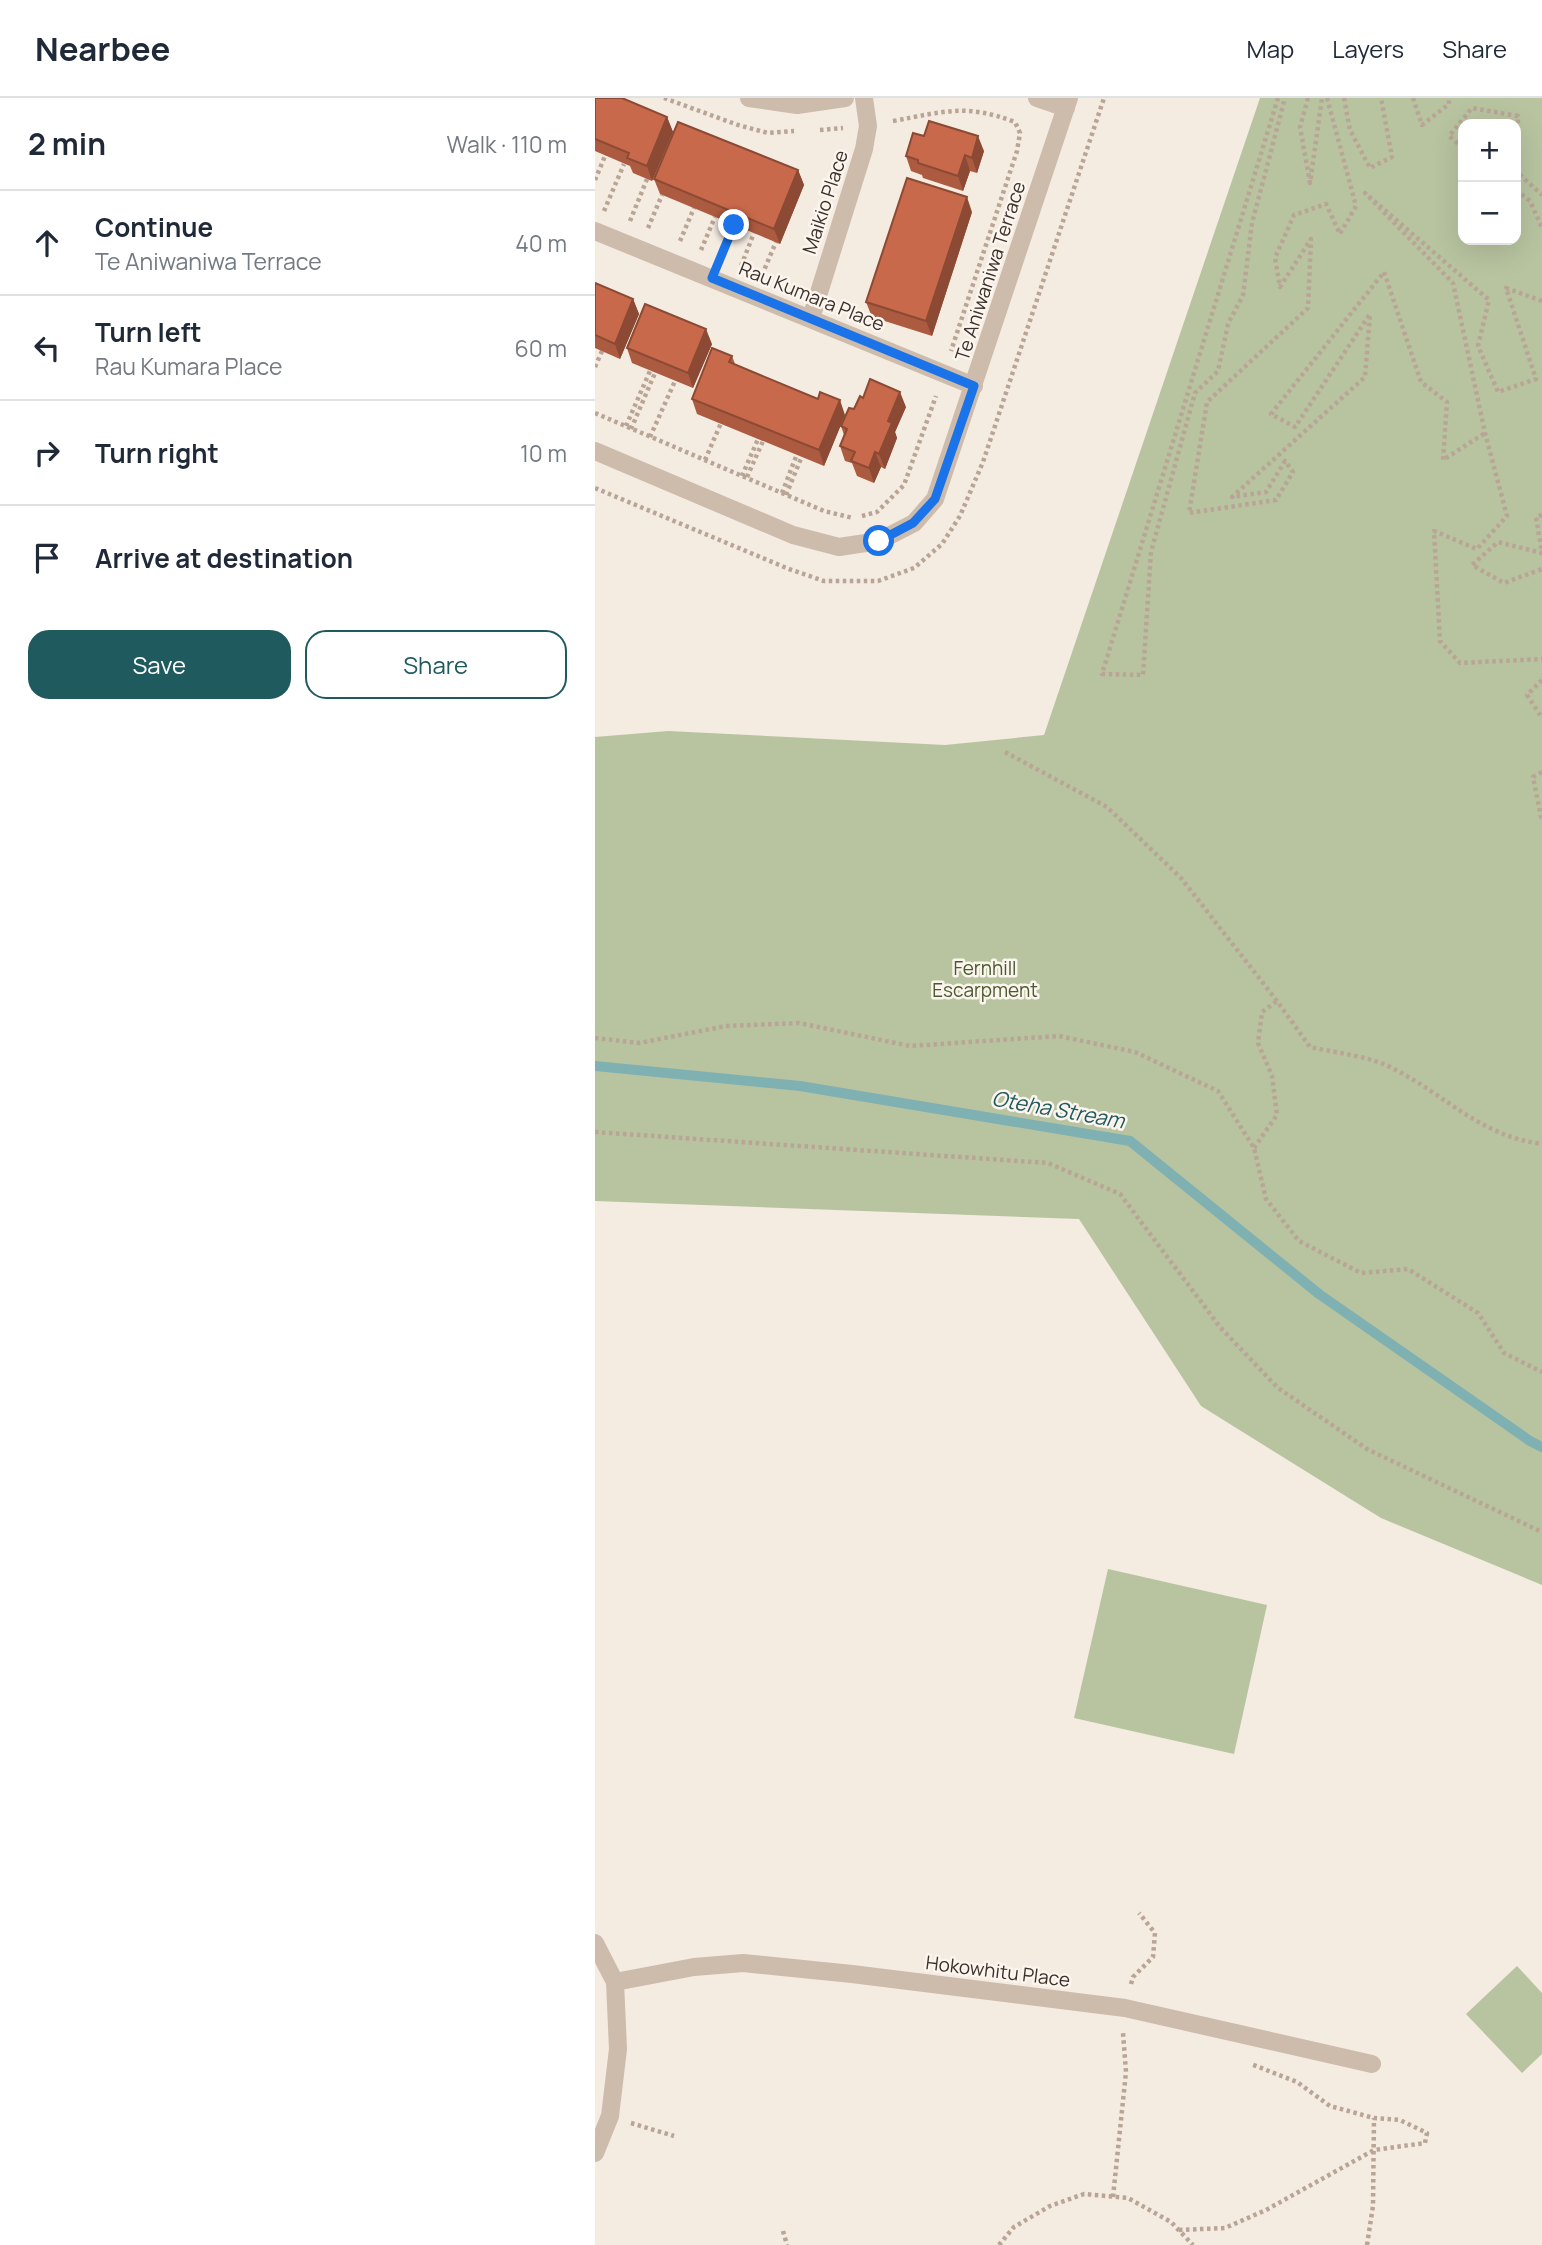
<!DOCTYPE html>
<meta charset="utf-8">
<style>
body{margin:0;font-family:Manrope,sans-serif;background:#f6f6f7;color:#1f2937}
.controls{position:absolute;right:21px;top:21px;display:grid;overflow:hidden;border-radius:14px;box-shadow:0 7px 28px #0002}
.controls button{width:63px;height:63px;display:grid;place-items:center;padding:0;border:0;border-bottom:2px solid #e0e1e3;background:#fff;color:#1f2937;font:35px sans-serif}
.stop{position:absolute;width:21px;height:21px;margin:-16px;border:5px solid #1a73e8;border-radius:50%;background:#fff}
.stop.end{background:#1a73e8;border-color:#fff;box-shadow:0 2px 7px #0008}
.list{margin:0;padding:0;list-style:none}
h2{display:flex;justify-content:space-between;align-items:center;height:91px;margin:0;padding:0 28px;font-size:30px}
h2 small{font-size:23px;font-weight:400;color:#747a83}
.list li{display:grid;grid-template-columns:46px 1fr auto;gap:21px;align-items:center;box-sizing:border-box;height:105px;padding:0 28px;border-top:2px solid #e0e1e3}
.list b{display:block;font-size:26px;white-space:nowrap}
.list p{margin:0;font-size:23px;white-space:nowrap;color:#747a83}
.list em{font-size:23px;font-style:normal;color:#747a83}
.actions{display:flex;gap:14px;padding:21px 28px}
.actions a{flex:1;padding:16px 0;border:2px solid #1f5a5e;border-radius:21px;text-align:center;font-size:24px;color:#1f5a5e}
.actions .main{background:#1f5a5e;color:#fff}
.icon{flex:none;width:38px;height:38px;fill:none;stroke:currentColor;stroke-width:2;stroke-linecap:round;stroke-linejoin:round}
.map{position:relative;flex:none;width:947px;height:2147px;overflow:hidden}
header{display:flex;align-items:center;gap:42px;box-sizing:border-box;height:98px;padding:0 35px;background:#fff;border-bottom:2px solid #e0e1e3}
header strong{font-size:33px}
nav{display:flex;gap:38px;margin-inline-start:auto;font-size:24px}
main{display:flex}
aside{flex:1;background:#fff}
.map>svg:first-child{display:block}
</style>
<header>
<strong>Nearbee</strong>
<nav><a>Map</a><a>Layers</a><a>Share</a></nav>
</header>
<main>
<aside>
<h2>2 min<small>Walk · 110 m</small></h2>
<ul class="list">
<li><svg class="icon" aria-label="ahead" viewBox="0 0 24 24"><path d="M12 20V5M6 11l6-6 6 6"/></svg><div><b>Continue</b><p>Te Aniwaniwa Terrace</p></div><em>40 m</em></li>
<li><svg class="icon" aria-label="left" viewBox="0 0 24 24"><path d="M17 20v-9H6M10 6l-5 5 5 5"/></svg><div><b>Turn left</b><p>Rau Kumara Place</p></div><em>60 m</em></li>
<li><svg class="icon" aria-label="right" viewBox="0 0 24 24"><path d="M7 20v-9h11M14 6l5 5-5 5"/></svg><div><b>Turn right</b></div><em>10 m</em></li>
<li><svg class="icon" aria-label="arrive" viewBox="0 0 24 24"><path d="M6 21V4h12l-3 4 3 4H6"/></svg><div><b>Arrive at destination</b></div></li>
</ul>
<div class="actions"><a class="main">Save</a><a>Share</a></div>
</aside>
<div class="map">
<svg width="947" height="2147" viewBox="0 0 947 2147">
<rect width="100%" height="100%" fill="#f4ebe1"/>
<!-- green -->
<path fill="#b8c4a0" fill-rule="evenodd" d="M665 0H947V1487L786 1420 606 1308 484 1121 0 1103V639L73 633 350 647 449 637ZM868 26H921V142H868Z
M513 1471 672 1507 639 1656 479 1620Z
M922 1868 947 1895V1956L927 1975 871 1916Z"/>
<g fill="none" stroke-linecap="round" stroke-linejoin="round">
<!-- stream -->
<path stroke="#7fb0b2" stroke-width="10" d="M0 968 205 988 535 1043 724 1196 935 1343 947 1349"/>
<!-- path -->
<path stroke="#b9a596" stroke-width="4.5" stroke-dasharray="3.5 3.5" stroke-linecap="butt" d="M69 0 143 27 173 35 199 33
M683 0 507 576 548 577 556 454 600 295 623 273 633 226 648 197 657 125 690 0
M713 0 705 29 715 85 727 0
M732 0 761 108 745 136 731 106 699 117 680 160 685 189 716 141 713 210 612 304 594 415 681 402 698 374 690 363 671 394 637 399 770 279 775 216 700 329 676 316 789 174 826 284 852 304 848 362 890 335
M749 0 755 32 775 70 797 59 786 0
M818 0 827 27 854 6V0
M298 23C348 14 370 5 420 24L425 35 422 53 356 253
M225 32 248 30
M868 50 854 38 877 10 923 18 922 74 947 97
M0 82 10 58
M921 92 935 103 947 130
M9 113 29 66
M35 123 52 81
M53 130 67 97
M85 143 99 110
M106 152 120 119
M126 160 139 127
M146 168 159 135
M167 177 181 144
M947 203 911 190 941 281 903 294 883 248 894 202 770 95 858 185 890 335 912 418 882 451 839 433 845 543 865 565 947 561
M0 269 7 253
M0 315 229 413 258 420
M31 328 55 273
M36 331 60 275
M55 339 80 283
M110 362 126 325
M147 378 163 341
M152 379 168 343
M0 390 194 471 229 483H283L319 470 347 446 365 418 388 364 509 0
M187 395 202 356
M191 397 207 358
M947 417 941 419 947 455 903 444 877 467 909 485 947 471
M267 418 282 414 309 387 341 298
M947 582 932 597 947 620
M410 654 512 709 586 780 682 903 715 949C742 955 775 958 799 971 852 998 885 1038 947 1046
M947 674 938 679 947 724
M0 940 44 945 131 928 204 925 315 948 464 938 540 954 623 993 659 1050 671 1101 704 1143 766 1175 813 1171 883 1215 909 1255 947 1274
M0 1034 453 1065 525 1096 625 1229 683 1290 772 1351 947 1434
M659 1050 682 1017 677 978 663 945 667 914 682 903
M536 1886 538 1879 558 1859 560 1835 544 1815
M36 2025 79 2038
M518 2099 531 1974 528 1935
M584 2132 630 2130 671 2112 779 2052 830 2045 832 2035 805 2022 779 2020 735 2008 702 1984 656 1966
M188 2133 192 2147
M404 2147 419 2129 455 2108 489 2096 533 2100 576 2124 598 2147
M772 2147 778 2108 779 2020"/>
<!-- minor -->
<path stroke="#cdbbac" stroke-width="18" d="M154 0 202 7 250 0
M442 0 471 10
M0 133 379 288
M216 220 269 51 273 28 269 0
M0 353 198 437 244 449 284 443 319 425 340 401 474 0
M0 1845 20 1884 23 1951 15 2018 0 2055
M20 1884 99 1869 148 1865 257 1876 530 1910 777 1966"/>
</g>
<!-- wall -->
<path fill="#ac5a40" d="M0 0 72 19 78 34 57 83 38 75 35 68 0 53Z
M329 38 389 53 382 75 375 73 368 93 328 80 327 77 316 73 311 58Z
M203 72 209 87 185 146 65 96 59 81Z
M377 114 337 238 277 219 271 204Z
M0 185 38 201 44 216 25 261 0 250Z
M117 246 98 290 37 265 32 250Z
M137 258 140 266 250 317 229 368 102 316 97 301Z
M268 300 311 309 300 334 302 340 290 371 286 369 279 385 262 378 257 365 250 363 245 348 249 337 246 328Z"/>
<!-- shaded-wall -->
<path fill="#8c4a34" d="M72 19 78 34 57 83 52 68Z
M383 38 389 53 382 75 377 60Z
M370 57 375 73 368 93 363 78Z
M203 72 209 87 185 146 179 131Z
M372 99 377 114 337 238 331 223Z
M38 201 44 216 25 261 20 246Z
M111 231 117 246 98 290 93 275Z
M305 294 311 309 300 334 302 340 290 371 284 356 293 323Z
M245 302 250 317 229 368 224 352Z
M280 354 286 369 279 385 274 370Z"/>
<!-- building -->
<path fill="#c8694b" stroke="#8c4a34" stroke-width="2" d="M0 0H27L72 19 52 68 32 60 34 55 0 41Z
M334 23 383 38 377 60 370 57 363 78 323 65V62L311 58 318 35 329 38Z
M83 24 203 72 179 131 59 81Z
M312 80 372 99 331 223 271 204Z
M0 185 38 201 20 246 0 237Z
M50 206 111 231 93 275 32 250Z
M117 250 137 258 134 264 218 299 223 301 225 294 245 302 224 352 97 301Z
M275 281 305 294 293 323 297 325 284 356 280 354 274 370 256 363 260 354 245 348 252 331 246 328 254 310 259 311 265 298 268 300Z"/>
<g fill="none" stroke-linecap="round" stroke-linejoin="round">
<!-- route -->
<path stroke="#1a73e8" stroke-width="9" d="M139 127 117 180 379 288 340 401 318 425 284 443"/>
</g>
<g text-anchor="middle" stroke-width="5" stroke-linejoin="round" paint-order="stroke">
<!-- street labels -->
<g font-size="19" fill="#3b302b" stroke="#fbf5ee">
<text transform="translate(230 104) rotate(-72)" y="7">Maikio Place</text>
<text transform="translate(395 173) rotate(-72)" y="7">Te Aniwaniwa Terrace</text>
<text transform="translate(217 198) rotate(22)" y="7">Rau Kumara Place</text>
<text transform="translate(403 1873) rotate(7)" y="7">Hokowhitu Place</text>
</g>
<!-- park labels -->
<g font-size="19" fill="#4a5a2e" stroke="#fbf5ee">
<text x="390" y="877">Fernhill<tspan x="390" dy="22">Escarpment</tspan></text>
</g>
<!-- water labels -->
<g font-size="21" font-style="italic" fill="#1f5a5e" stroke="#fbf5ee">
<text transform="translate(463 1012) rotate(10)" y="7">Oteha Stream</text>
</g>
</g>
</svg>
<div class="controls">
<button>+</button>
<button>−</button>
</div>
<div class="stop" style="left:284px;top:443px"></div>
<div class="stop end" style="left:139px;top:127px"></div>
</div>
</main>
